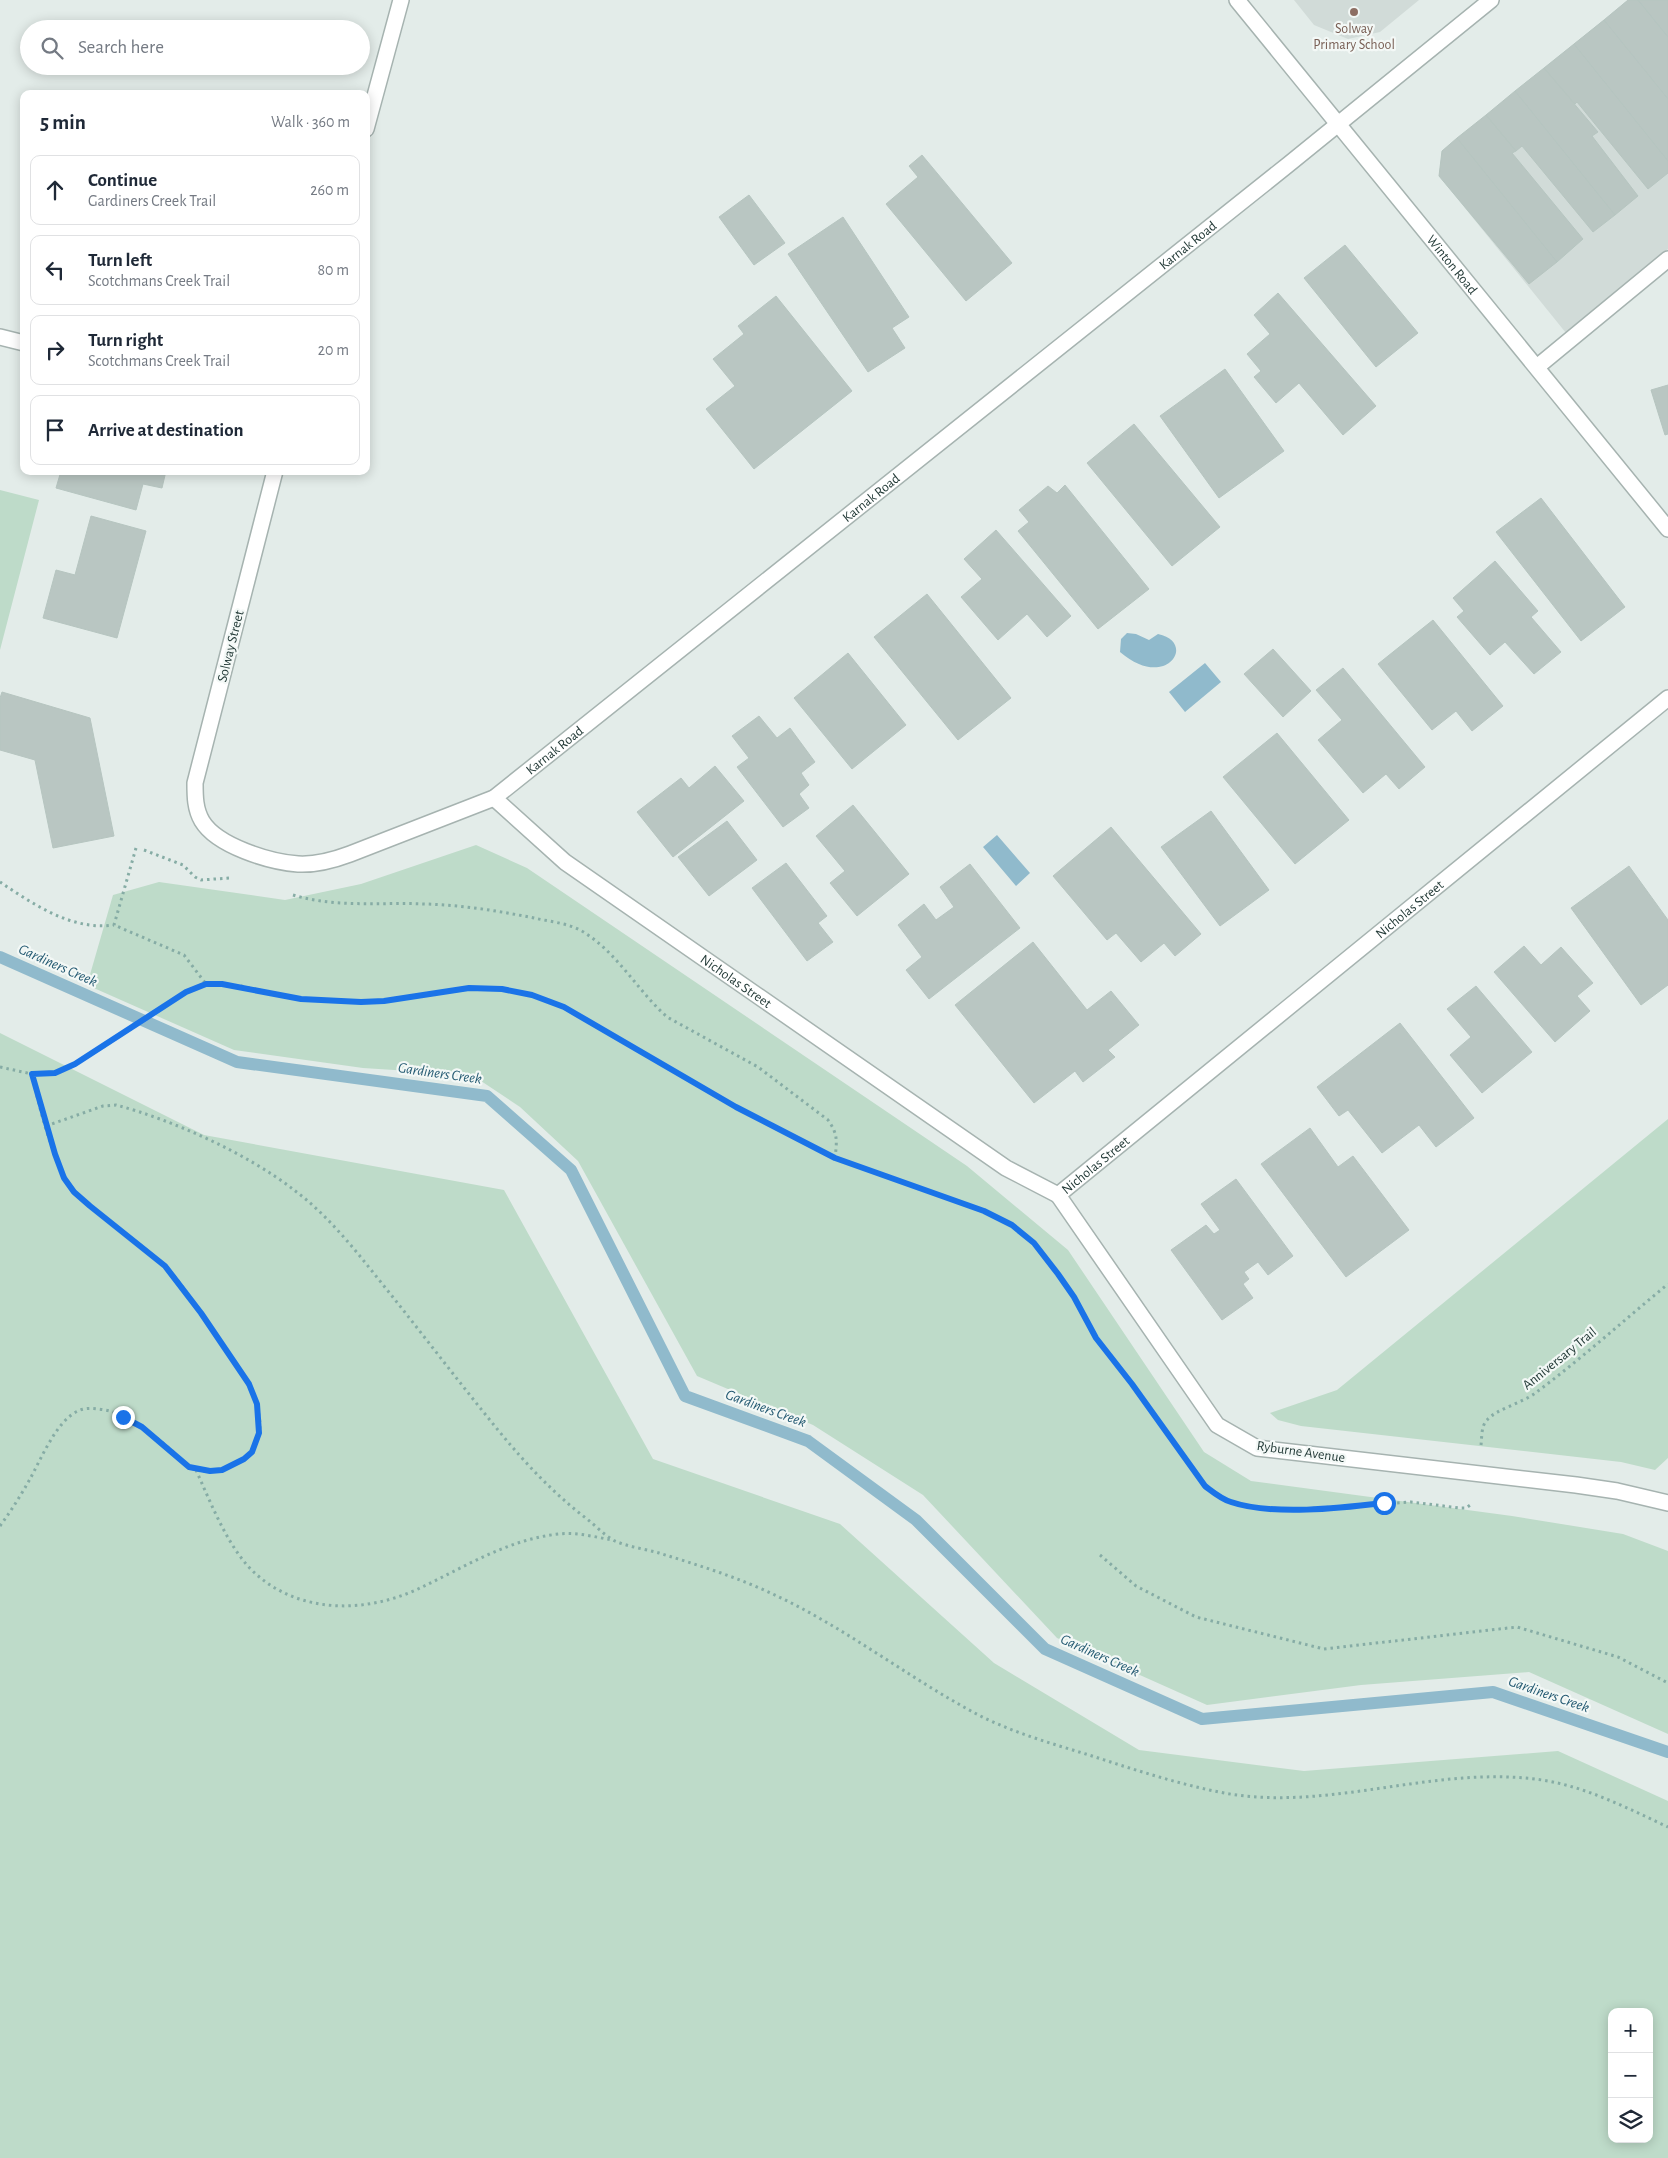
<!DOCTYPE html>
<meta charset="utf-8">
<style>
body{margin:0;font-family:"Alegreya Sans",sans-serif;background:#f2f2f3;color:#1f2937}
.controls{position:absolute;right:15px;bottom:15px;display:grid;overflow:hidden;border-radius:10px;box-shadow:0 2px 12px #0003}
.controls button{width:45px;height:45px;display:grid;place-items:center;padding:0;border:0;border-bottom:1px solid #e0e1e3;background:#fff;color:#1f2937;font:25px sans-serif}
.stop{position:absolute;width:15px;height:15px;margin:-11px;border:4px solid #1a73e8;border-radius:50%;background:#fff}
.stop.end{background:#1a73e8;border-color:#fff;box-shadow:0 1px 5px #0008}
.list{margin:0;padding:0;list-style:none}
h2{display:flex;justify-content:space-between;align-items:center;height:65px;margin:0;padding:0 20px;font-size:21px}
h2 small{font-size:16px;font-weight:400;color:#747a83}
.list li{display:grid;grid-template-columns:32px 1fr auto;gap:15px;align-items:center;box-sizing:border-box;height:70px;margin:0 10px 10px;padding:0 10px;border:1px solid #e0e1e3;border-radius:10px}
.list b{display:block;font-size:19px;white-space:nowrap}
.list p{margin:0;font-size:16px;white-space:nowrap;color:#747a83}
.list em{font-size:16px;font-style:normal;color:#747a83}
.icon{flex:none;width:28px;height:28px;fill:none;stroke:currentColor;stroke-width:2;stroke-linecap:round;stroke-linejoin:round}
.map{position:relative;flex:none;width:1668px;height:2158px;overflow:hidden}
.search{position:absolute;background:#fff;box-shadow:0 2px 12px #0003;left:20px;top:20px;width:350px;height:55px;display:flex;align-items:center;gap:12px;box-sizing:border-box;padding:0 18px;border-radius:28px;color:#747a83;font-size:19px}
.panel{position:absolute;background:#fff;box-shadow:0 2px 12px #0003;left:20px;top:90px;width:350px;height:385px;border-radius:10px}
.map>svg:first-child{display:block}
</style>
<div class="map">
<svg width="1668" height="2158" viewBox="0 0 1668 2158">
<rect width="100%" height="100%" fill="#e3ece9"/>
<!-- built -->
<path fill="#d1dbd8" d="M1294 0H1419L1380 32 1348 39 1314 25Z
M1628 0H1668V249L1566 333 1439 176 1442 151Z"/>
<!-- green -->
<path fill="#bedbc9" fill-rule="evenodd" d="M0 490 39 500 0 650Z
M476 845 527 868 967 1166 1068 1250 1204 1452 1251 1481 1512 1516 1623 1534 1668 1551V1734L1529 1672 1361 1685 1207 1705 1057 1638 923 1495 813 1425 697 1376 578 1161 520 1107 472 1075 363 1068 234 1050 87 985 113 895 159 882 285 900 361 884Z
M0 1033 204 1135 504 1190 653 1459 840 1524 994 1663 1139 1750 1304 1771 1558 1751 1668 1801V2158H0ZM1612 2012H1649V2139H1612Z
M1668 1119V1458L1655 1470 1621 1462 1301 1426 1278 1420 1270 1413 1337 1390Z"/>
<!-- water -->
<path fill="#90bacc" d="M1127 633 1136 634 1149 640 1158 634C1198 642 1166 692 1120 652L1121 639Z
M1205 663 1221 682 1185 712 1169 692Z
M997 835 1030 873 1016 886 983 847Z"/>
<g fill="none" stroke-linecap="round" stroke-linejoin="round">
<!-- stream -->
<path stroke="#90bacc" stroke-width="12" d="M0 957 237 1062 487 1096 571 1170 685 1396 808 1441 916 1520 1045 1649 1202 1719 1493 1692 1668 1752"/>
</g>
<!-- building -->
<path fill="#b9c6c2" stroke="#b6c5c0" d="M1628 0H1638L1668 37V99L1604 20Z
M1638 0H1668V37Z
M1604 20 1668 99V161L1574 44Z
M1574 44 1668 161V173L1648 189 1577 102 1575 104 1544 68Z
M1544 68 1598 132 1592 136 1638 196 1615 215 1515 91Z
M1515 91 1615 215 1593 232 1522 146 1516 151 1486 115Z
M1486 115 1516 151 1512 153 1583 239 1557 262 1457 138Z
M1457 138 1557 262 1529 284 1439 176 1442 151Z
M922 155 1012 263 966 301 886 204 918 177 909 166Z
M749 195 785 243 754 265 719 217Z
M843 217 909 317 892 328 905 348 868 372 788 254Z
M1345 245 1418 333 1376 367 1304 278Z
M1278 293 1376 406 1343 435 1299 383 1276 403 1254 377 1261 371 1247 354 1270 334 1254 315Z
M776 296 852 391 754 469 706 409 735 386 713 359 744 334 738 326Z
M1225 369 1284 451 1219 498 1160 416Z
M1668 385V434L1665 435 1651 390Z
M1134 424 1220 527 1172 566 1087 463Z
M61 471H166L162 488 143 484 136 510 56 488Z
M1065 485 1149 589 1098 629 1018 531 1029 522 1019 510 1048 486 1057 493Z
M1541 498 1625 607 1581 641 1496 532Z
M91 516 146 531 117 638 43 618 56 570 75 575Z
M996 530 1071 616 1047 637 1027 614 998 640 961 597 982 579 964 559Z
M1495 561 1538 611 1531 617 1561 652 1534 674 1505 642 1490 655 1457 617 1464 611 1453 598Z
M927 594 1011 698 958 740 874 637Z
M1433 620 1503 706 1472 731 1456 711 1432 730 1378 664Z
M1273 649 1311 691 1283 717 1244 674Z
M848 653 906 725 852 769 794 698Z
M1343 668 1425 767 1399 789 1386 774 1363 793 1318 740 1342 720 1316 690Z
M2 692 90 718 114 836 53 848 35 760 0 750V698Z
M759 716 777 738 790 728 815 762 801 773 809 785 799 794 809 808 783 827 737 767 749 758 732 736Z
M1277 733 1349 820 1295 864 1223 777Z
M715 766 744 801 673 857 637 812 681 778 689 788Z
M853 805 909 874 857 916 830 883 845 871 816 836Z
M1211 811 1269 890 1220 926 1161 847Z
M727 821 757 860 709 896 678 857Z
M1111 827 1201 934 1175 956 1164 943 1141 962 1116 933 1107 940 1053 876Z
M786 863 827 916 818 923 833 942 807 961 752 888Z
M970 864 1020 928 929 999 906 970 922 957 898 925 924 904 936 920 954 907 940 887Z
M1629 866 1668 920V985L1641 1005 1571 908Z
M1033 942 1087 1010 1111 991 1139 1025 1108 1050 1115 1057 1083 1082 1075 1071 1034 1103 955 1005Z
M1524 946 1541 965 1561 947 1593 983 1577 996 1590 1011 1555 1042 1494 972Z
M1476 986 1532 1052 1482 1093 1450 1055 1471 1037 1447 1009Z
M1400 1023 1474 1118 1436 1147 1419 1125 1382 1153 1348 1110 1339 1116 1317 1087Z
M1310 1128 1338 1167 1353 1156 1409 1230 1346 1277 1261 1164Z
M1236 1179 1293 1256 1268 1275 1258 1262 1244 1272 1249 1279 1243 1284 1253 1298 1222 1320 1171 1250 1206 1225 1214 1234 1220 1230 1201 1204Z"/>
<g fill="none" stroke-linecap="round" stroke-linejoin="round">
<!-- minor casing -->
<g stroke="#a6b3b0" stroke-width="18">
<g id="minor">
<path id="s1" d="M1237 0 1668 529"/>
<path d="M366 129 401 0"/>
<path d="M0 337 24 343"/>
<path d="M1537 367 1668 259"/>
<path id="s2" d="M275 471 195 783C195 796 195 809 202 821 217 846 270 862 298 864 316 865 334 860 350 854L494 798 1289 164 1491 0"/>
<path id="s3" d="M494 798 565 862 1006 1168 1058 1195 1668 698"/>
<path d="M1058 1195 1217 1425 1257 1448 1576 1485 1617 1491 1668 1503"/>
</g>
</g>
<!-- path -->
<path stroke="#86aca5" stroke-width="3" stroke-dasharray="2.5 4" stroke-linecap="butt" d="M136 848 114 925 184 955 206 984
M144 850 183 865 195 877 201 880 229 878
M0 882C33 904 72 931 114 925
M293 895C336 908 381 902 425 904 462 905 499 911 534 918 551 922 570 923 585 933 618 954 638 991 667 1017L758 1067 828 1120C838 1134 837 1141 835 1158
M0 1067 32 1074 55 1073 75 1064 105 1046 186 992 206 984 241 986 301 999 361 1002 384 1001 469 988 502 989 532 995 565 1007 736 1107 835 1158 984 1211 1012 1225 1034 1243 1058 1274 1074 1297 1096 1338 1132 1384 1205 1486 1229 1502 1262 1508 1302 1509 1411 1502 1460 1508H1466L1473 1503
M46 1126 103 1106 116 1105C173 1120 248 1154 294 1190 332 1218 362 1259 392 1296 427 1340 462 1386 498 1430 525 1463 553 1493 587 1519 596 1526 605 1536 615 1541 629 1547 645 1549 659 1553 698 1565 740 1578 777 1596 845 1628 905 1675 971 1711 1007 1731 1050 1743 1089 1755 1132 1769 1175 1783 1219 1792 1327 1814 1433 1764 1542 1780 1587 1787 1627 1808 1668 1827
M1481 1445C1482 1437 1481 1426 1487 1420 1495 1410 1521 1403 1534 1394 1580 1360 1623 1321 1668 1284
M196 1470C211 1503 229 1551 257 1575 302 1614 366 1613 418 1589 463 1568 508 1539 559 1534 577 1532 595 1537 612 1540
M0 1526C11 1511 21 1495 30 1479 41 1459 57 1420 78 1411 84 1408 91 1408 98 1409 125 1411 150 1432 170 1449 177 1455 183 1464 191 1468 206 1475 224 1471 237 1463 292 1431 234 1362 211 1329 199 1311 179 1278 163 1264 146 1249 128 1235 110 1222 98 1212 84 1203 74 1190 53 1165 39 1107 32 1074
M1100 1555 1136 1586 1196 1617 1324 1649 1517 1627 1618 1657 1668 1683"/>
<!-- minor -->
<use href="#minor" stroke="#fff" stroke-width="15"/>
</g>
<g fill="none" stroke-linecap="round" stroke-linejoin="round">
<!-- route -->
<path stroke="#1a73e8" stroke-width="6" d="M123 1417 142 1427 189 1467 210 1471 222 1470 244 1459 252 1452 259 1433 257 1404 249 1384 201 1313 165 1266 90 1206 74 1192 64 1178 55 1154 32 1074 55 1073 75 1064 186 992 206 984H222L301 999 361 1002 384 1001 469 988 502 989 532 995 564 1007 736 1107 835 1158 984 1211 1012 1225 1034 1243 1058 1274 1074 1297 1096 1338 1132 1384 1205 1486C1213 1492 1221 1499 1231 1502 1272 1516 1341 1508 1384 1503"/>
</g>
<!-- markers -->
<circle fill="#8d6e63" stroke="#f3f8f6" stroke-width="2" cx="1354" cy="12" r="5"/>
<g text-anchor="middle" stroke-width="4.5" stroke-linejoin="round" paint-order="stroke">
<!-- education labels -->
<g font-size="14" fill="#785e54" stroke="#f3f8f6">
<text x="1354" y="33">Solway<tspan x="1354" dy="16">Primary School</tspan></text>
</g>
<!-- street labels -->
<g font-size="14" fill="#243b38" stroke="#f3f8f6">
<text dy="5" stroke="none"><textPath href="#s2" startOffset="1564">Karnak Road</textPath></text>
<text dy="5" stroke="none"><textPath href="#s1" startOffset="341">Winton Road</textPath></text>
<text dy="5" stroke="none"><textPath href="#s2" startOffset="1159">Karnak Road</textPath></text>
<text transform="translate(230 646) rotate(-76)" y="5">Solway Street</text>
<text dy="5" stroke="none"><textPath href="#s2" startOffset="754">Karnak Road</textPath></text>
<text dy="5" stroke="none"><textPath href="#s3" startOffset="1144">Nicholas Street</textPath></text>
<text dy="5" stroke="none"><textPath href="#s3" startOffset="304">Nicholas Street</textPath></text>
<text dy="5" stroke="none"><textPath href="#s3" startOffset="739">Nicholas Street</textPath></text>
<text transform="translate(1559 1358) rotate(-39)" y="5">Anniversary Trail</text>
<text transform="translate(1301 1451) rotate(8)" y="5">Ryburne Avenue</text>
</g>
<!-- water labels -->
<g font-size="15" font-style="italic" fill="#245a72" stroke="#f3f8f6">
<text transform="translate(58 965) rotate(24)" y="5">Gardiners Creek</text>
<text transform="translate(440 1073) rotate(8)" y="5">Gardiners Creek</text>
<text transform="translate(766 1408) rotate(20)" y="5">Gardiners Creek</text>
<text transform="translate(1100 1655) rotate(24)" y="5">Gardiners Creek</text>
<text transform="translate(1549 1694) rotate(19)" y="5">Gardiners Creek</text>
</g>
</g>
</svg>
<div class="controls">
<button>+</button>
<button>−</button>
<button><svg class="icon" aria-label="layers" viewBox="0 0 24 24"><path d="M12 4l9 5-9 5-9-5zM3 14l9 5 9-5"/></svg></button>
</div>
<div class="stop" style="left:1384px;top:1503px"></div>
<div class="stop end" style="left:123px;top:1417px"></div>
<div class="search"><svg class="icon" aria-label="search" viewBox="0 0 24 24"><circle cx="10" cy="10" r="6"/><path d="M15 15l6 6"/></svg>Search here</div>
<section class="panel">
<h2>5 min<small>Walk · 360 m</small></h2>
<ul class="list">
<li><svg class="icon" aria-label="ahead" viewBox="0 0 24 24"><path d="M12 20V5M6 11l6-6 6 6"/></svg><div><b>Continue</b><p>Gardiners Creek Trail</p></div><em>260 m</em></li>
<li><svg class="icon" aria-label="left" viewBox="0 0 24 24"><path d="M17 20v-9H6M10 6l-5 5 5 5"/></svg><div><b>Turn left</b><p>Scotchmans Creek Trail</p></div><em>80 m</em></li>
<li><svg class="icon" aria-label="right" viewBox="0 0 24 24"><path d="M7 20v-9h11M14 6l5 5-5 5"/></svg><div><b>Turn right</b><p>Scotchmans Creek Trail</p></div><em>20 m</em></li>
<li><svg class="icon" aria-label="arrive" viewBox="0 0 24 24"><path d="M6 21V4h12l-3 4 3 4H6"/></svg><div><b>Arrive at destination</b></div></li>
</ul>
</section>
</div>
